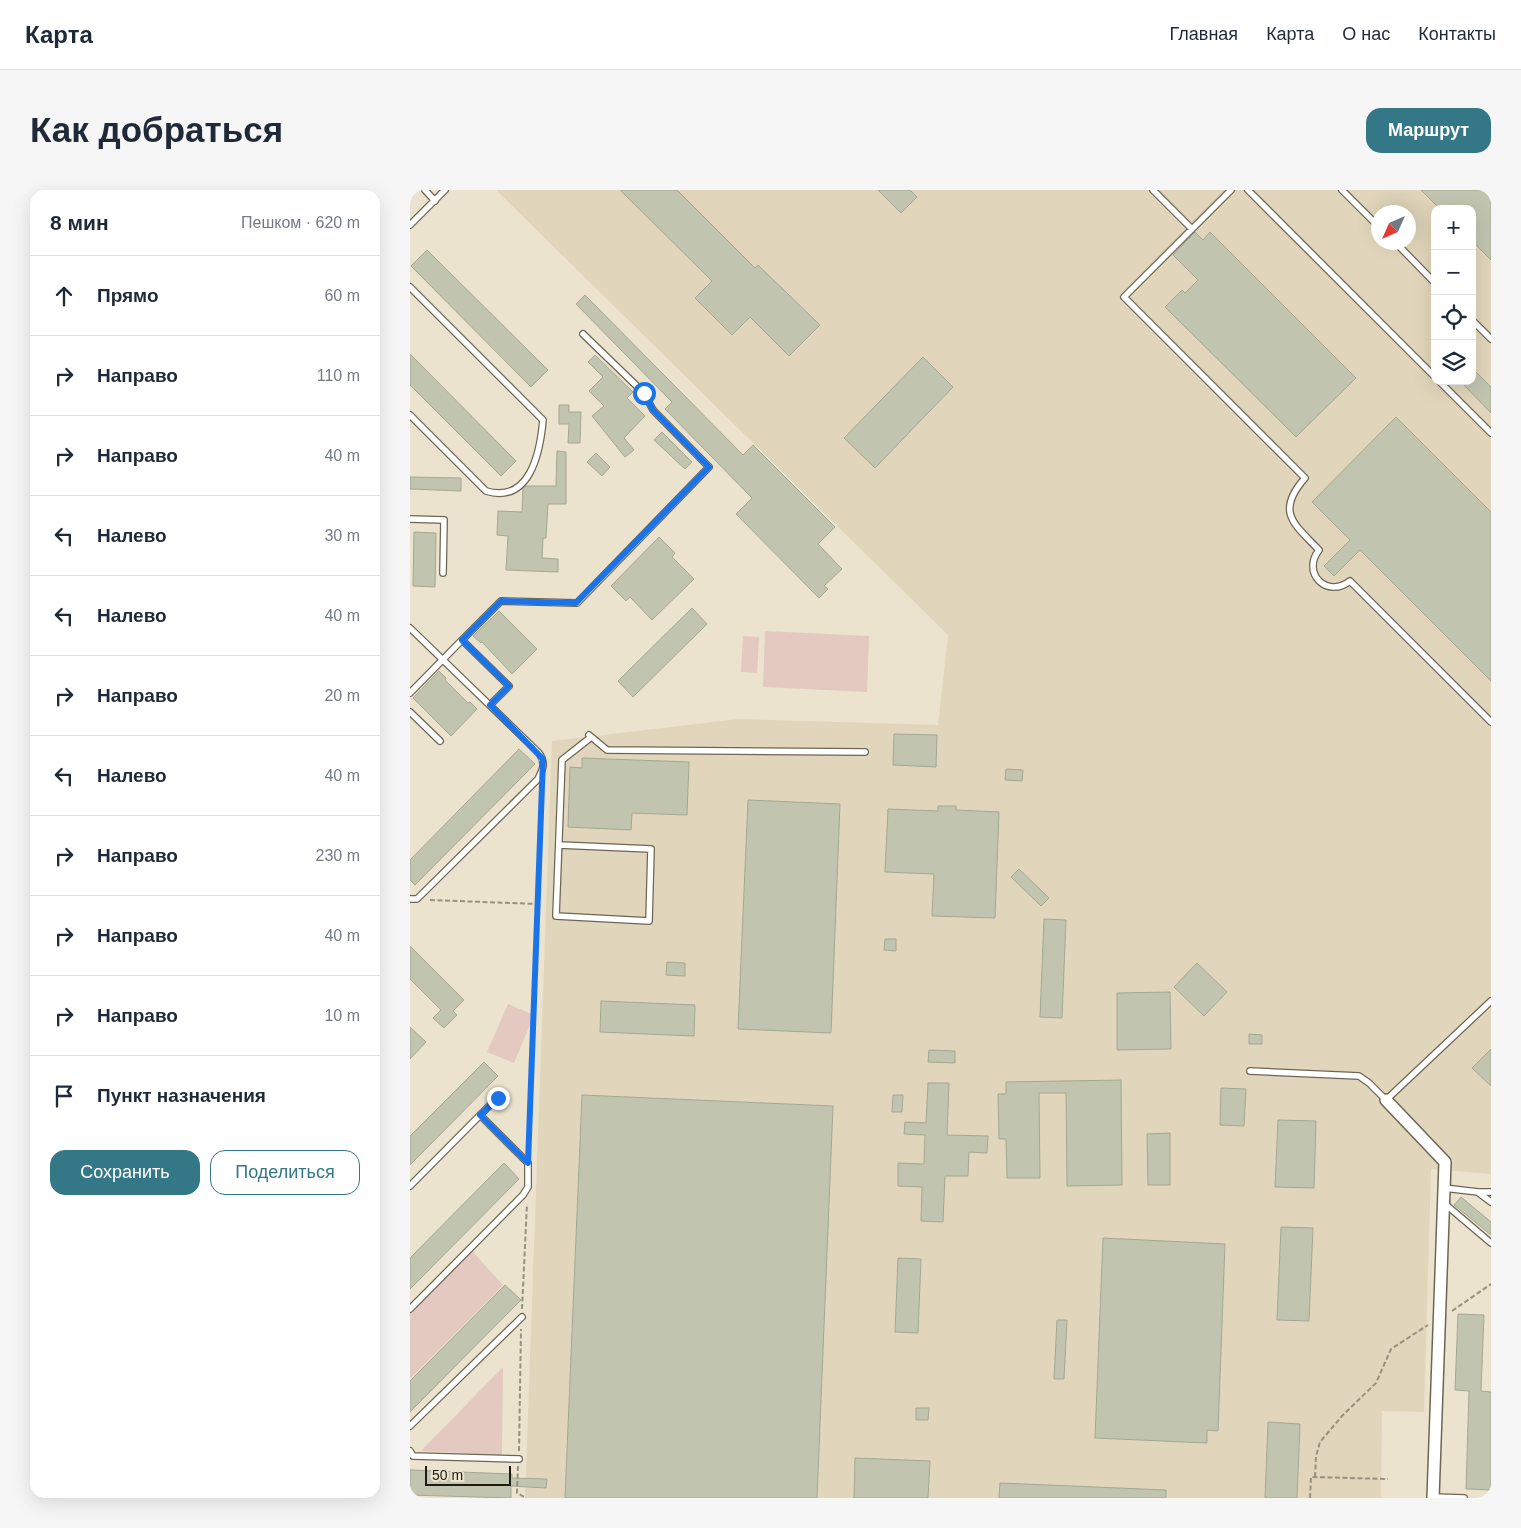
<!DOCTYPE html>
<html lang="ru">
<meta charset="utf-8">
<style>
body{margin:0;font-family:Helvetica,sans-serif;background:#f6f6f7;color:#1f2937}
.controls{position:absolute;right:15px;top:15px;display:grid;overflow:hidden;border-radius:10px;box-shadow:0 5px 20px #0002}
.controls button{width:45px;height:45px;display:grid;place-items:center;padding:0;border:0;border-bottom:1px solid #e0e1e3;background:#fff;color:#1f2937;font:25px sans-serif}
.compass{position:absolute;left:961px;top:15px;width:45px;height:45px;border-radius:50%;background:#fff;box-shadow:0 5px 20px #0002;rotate:225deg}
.scale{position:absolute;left:15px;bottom:12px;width:86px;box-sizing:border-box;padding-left:5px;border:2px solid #1d1a12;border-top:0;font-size:14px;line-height:18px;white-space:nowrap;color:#1d1a12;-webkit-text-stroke:4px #ebe3cd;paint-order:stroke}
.stop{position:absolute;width:15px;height:15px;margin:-11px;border:4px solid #1a73e8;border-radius:50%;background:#fff}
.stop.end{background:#1a73e8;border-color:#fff;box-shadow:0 1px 5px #0008}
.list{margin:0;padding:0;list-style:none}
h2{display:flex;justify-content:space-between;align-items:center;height:65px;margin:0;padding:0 20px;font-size:21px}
h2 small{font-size:16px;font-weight:400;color:#747a83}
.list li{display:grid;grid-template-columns:32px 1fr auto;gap:15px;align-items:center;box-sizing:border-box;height:80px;padding:0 20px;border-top:1px solid #e0e1e3}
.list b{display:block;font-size:19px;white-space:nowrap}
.list em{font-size:16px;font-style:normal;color:#747a83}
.actions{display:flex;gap:10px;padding:15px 20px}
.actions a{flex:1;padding:11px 0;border:1px solid #347887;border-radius:15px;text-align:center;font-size:18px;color:#347887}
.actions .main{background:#347887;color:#fff}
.icon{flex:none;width:28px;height:28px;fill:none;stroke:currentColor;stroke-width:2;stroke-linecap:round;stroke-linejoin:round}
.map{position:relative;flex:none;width:1081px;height:1308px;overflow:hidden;border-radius:15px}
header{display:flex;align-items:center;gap:30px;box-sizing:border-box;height:70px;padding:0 25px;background:#fff;border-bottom:1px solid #e0e1e3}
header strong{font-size:24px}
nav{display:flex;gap:28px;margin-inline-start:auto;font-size:18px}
.intro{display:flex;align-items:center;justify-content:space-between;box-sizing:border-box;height:120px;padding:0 30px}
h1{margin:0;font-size:35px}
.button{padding:12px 22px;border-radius:15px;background:#347887;color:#fff;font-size:18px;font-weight:700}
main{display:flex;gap:30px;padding:0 30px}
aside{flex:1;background:#fff;border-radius:15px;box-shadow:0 5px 20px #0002}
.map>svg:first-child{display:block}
</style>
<header>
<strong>Карта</strong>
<nav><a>Главная</a><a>Карта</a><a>О нас</a><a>Контакты</a></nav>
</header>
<div class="intro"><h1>Как добраться</h1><a class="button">Маршрут</a></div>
<main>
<aside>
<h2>8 мин<small>Пешком · 620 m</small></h2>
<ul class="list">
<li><svg class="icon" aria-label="ahead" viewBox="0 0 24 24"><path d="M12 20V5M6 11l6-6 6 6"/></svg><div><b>Прямо</b></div><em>60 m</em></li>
<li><svg class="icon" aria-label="right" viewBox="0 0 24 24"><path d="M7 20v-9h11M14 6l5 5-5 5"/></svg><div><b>Направо</b></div><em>110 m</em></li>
<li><svg class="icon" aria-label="right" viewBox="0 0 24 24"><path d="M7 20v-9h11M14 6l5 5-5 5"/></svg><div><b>Направо</b></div><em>40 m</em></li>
<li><svg class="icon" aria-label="left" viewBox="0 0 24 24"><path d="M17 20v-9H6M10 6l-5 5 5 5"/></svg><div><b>Налево</b></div><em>30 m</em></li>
<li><svg class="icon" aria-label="left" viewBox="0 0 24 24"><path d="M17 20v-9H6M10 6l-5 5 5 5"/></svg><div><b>Налево</b></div><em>40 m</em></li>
<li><svg class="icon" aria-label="right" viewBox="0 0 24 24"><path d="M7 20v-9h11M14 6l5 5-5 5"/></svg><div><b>Направо</b></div><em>20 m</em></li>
<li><svg class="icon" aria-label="left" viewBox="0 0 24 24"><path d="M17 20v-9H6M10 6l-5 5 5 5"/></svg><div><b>Налево</b></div><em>40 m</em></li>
<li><svg class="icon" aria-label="right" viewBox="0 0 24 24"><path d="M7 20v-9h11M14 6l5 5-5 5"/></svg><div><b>Направо</b></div><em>230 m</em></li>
<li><svg class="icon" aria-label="right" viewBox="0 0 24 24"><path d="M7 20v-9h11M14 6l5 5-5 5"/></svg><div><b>Направо</b></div><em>40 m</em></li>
<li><svg class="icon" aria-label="right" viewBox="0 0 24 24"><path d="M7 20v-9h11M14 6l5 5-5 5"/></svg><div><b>Направо</b></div><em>10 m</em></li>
<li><svg class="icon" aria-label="arrive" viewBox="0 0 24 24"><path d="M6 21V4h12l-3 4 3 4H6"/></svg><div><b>Пункт назначения</b></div></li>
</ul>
<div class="actions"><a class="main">Сохранить</a><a>Поделиться</a></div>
</aside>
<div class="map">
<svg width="1081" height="1308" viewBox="0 0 1081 1308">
<rect width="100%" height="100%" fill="#ebe3cd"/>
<!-- built -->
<path fill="#e1d6bb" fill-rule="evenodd" d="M86 0H1081V984L1021 979 1014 1222 972 1221 971 1308H115L142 551 329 529 528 535 538 445ZM1025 19H1062V191H1025ZM968 22H998V52H968Z"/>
<!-- green -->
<path fill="#e3c9c0" d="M355 441 459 446 457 502 353 497Z
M333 446 349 447 347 483 331 482Z
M98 814 124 825 104 873 77 862Z
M61 1060 93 1095 0 1189V1121Z
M93 1177 92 1265 11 1261Z"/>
<!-- building -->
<path fill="#c1c4af" stroke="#a4a792" d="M210 0H267L345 78 348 75 410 135 379 166 340 127 322 145 285 108 302 91Z
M468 0H500L507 7 491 23Z
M1011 0H1081V70L1062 51V19H1030Z
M785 42 793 50 800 42 946 188 886 247 755 117 772 100 775 103 788 90 763 65Z
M17 60 138 180 121 197 1 76Z
M175 105 333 265 343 255 425 337 408 354 432 379 414 396 418 399 409 408 326 324 342 308 255 219 262 212 166 114Z
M0 164 106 271 91 286 0 195Z
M185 165 223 202 217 208 235 226 214 248 224 260 215 267 182 226 194 216 179 201 193 187 178 172Z
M513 167 543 197 465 278 434 248Z
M1062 178 1081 197V223L1050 191H1062Z
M149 215H159V222H171L170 253H158L159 234H149Z
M986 227 1081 322V491L950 360 924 386 914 376 940 350 902 312Z
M252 242 282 272 275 279 244 250Z
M147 261 156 262V314H138L136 348H133L132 368 148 369V382L96 380 98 346 87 345 88 321 112 322 113 298 116 296H146Z
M186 263 200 277 192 286 177 272Z
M0 287 51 288V301L0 299Z
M4 342 26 343 25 397 3 396Z
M249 347 265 363 262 367 284 389 242 430 220 407 216 411 201 396Z
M282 418 297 434 223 507 208 491Z
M89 421 127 459 102 484 72 452 71 453 63 446Z
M29 481 36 488 35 490 58 513 60 512 67 519 41 546 3 508Z
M484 544 527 545 526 577 483 575Z
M109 559 125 574 5 695 0 690V670Z
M172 568 279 572 277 625 222 623 221 640 158 637 160 577 172 578Z
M596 579 613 580 612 591 595 590Z
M338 610 430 614 421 843 328 839Z
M528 616H546V620L589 622 585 728 522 726 524 684 475 682 478 619 528 621Z
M609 679 639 708 631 716 601 687Z
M634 729 656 730 652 828 630 827Z
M475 749H486V761L474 760Z
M0 756 54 810 43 821 47 825 34 838 23 828 31 820 0 789Z
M257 772 275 773V786L256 785Z
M787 773 817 802 794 826 764 797Z
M760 802 761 859 707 860V803Z
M191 811 285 815 284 846 190 842Z
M0 837 16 852 0 869Z
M839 844 852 845V854H839Z
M1081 859V896L1062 878Z
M519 860 545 861V873L518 872Z
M74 872 88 886 0 975V946Z
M711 890 712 995 657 996 656 903H629L630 988H597L596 949H589L588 904H596V892Z
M518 893H539L537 945 578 946 577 963 559 962 558 986H535L533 1032 511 1031 512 997 488 996V973L514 974 515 945 494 944 495 932 516 933Z
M811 898 836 899 834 936 810 935Z
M172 905 423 916 407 1308H155Z
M483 905H493L492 922H482Z
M868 930 906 931 904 998 865 997Z
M760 943V995H738L737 944Z
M94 973 109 989 0 1099V1068Z
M1051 1007 1081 1032V1045L1044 1015Z
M871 1037 903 1038 899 1131 867 1130Z
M693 1048 815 1054 808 1241 797 1240V1253L685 1248Z
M488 1068 511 1069 508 1143 485 1142Z
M95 1095 111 1110 0 1222V1191Z
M1048 1124 1074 1125 1071 1201 1081 1202V1300L1056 1299 1059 1201 1045 1200Z
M647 1130H657L654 1189H644Z
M506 1218H519L518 1230H506Z
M858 1232 890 1234 887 1308H855Z
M445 1268 520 1271 518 1308H444Z
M0 1280 102 1284V1288L137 1289 136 1298 101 1296V1308L0 1305Z
M590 1293 756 1300V1308H589Z"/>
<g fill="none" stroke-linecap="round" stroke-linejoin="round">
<!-- lane casing -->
<g stroke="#6d6654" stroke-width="8">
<path id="lane" d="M15 0 25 11
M743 0 782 39
M821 0 714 107 895 288C865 322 884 334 909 360 891 383 917 409 940 391L1081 532
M838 0 1025 187
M932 0 968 36
M0 35 35 0
M985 52 1025 93
M0 97 133 230C130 263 120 314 76 301L0 225
M1062 130 1081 149
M1029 191 1081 243
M0 329 34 330 33 383
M0 438 129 563C136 573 133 579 128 589L7 709H0
M52 450 91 411 167 413 299 277 243 220 234 203 173 144
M0 503 52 450 99 496 80 515
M0 522 30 551
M179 545 197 560 455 562
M149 655 241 659 239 731 146 726 152 570 180 548
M840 881 949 886 959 893 976 910 1081 811
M0 996 88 907
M1034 998 1068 1002H1081
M1069 1003 1081 1012
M1035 1014 1081 1053
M0 1119 113 1005 118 997V973L70 925
M0 1236 112 1127
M0 1261 3 1266 109 1269
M1023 1307 1054 1308"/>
</g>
<!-- street casing -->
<g stroke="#6d6654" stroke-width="14">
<path id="street" d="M976 910 1035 972 1023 1308"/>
</g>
<!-- path -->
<path stroke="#979180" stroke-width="2" stroke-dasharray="5 2.5" stroke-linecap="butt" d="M20 710 127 714
M119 960 133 595
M112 1119 117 1014
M1042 1121 1081 1094
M109 1261 111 1139
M108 1276 107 1303 116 1308
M905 1287 906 1266 910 1252 932 1226 966 1193 981 1159 1018 1135
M900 1308 901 1287 978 1289"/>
<!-- lane -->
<use href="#lane" stroke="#fff" stroke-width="5.5"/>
<!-- street -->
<use href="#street" stroke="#fff" stroke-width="11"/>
</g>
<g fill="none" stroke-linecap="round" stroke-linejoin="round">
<!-- route -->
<path stroke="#1a73e8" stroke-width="6" d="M88 908 70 925 118 973 133 569 80 515 99 496 52 450 91 411 166 413 299 277 243 220 234 203"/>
</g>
</svg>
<div class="controls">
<button>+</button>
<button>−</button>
<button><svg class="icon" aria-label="locate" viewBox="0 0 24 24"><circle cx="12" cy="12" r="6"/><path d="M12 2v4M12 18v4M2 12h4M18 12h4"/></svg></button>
<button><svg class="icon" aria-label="layers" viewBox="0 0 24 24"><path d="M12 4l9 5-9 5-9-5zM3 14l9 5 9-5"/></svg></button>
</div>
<svg class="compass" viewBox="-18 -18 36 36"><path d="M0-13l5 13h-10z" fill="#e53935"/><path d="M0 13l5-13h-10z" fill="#747a83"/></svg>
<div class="scale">50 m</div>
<div class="stop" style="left:234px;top:203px"></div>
<div class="stop end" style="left:88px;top:908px"></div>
</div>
</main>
